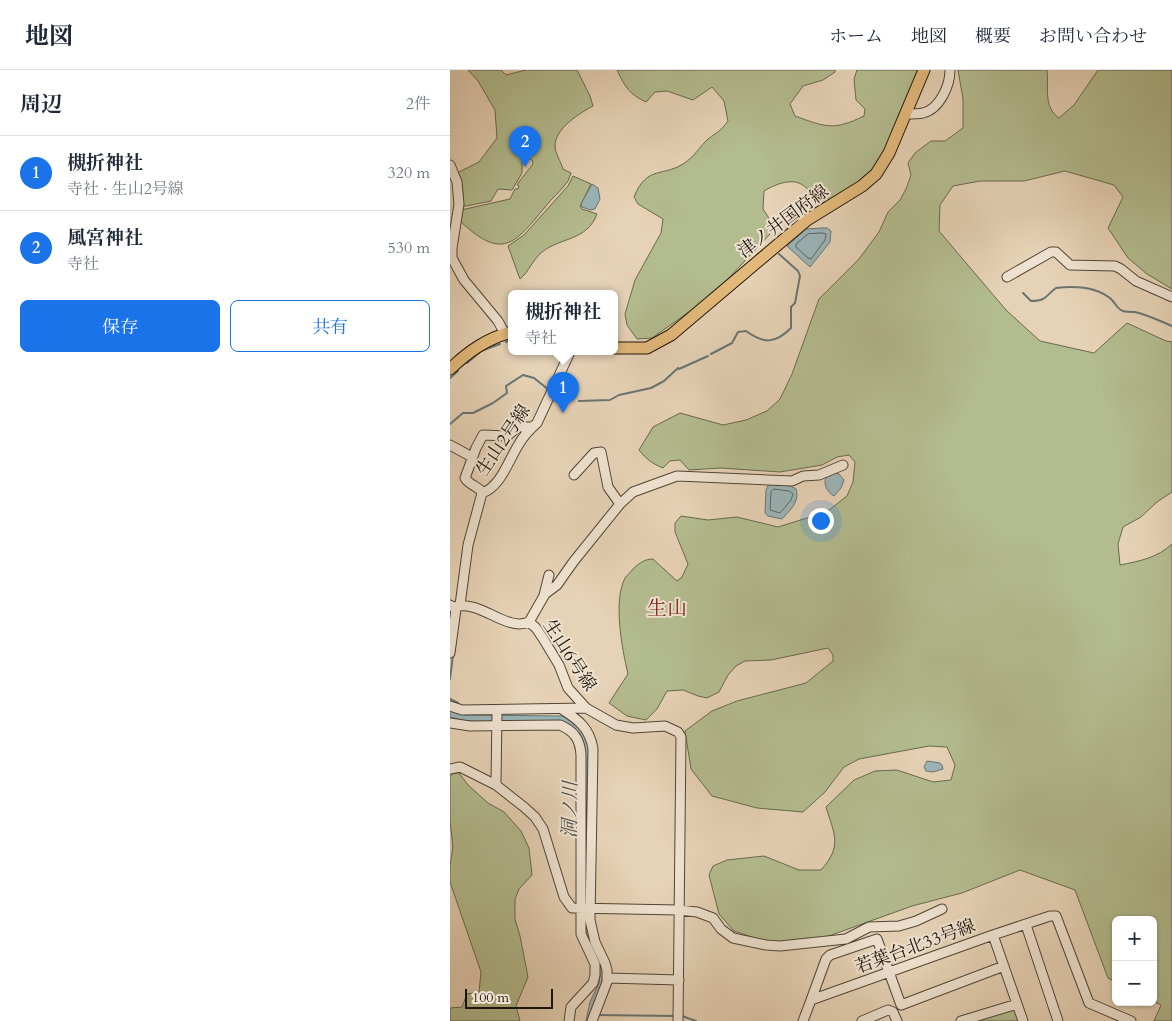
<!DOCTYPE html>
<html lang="ja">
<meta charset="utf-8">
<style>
body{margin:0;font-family:Cardo,"Noto Serif JP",serif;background:#f2f2f3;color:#1f2937}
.controls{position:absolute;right:15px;bottom:15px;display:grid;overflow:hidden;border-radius:8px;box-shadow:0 1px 4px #0004}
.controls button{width:45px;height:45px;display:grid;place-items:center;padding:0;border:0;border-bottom:1px solid #e0e1e3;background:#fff;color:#1f2937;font:25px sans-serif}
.scale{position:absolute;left:15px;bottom:12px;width:88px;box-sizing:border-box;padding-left:5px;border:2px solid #1e160b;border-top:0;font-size:14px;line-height:18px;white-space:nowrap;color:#1e160b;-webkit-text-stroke:4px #efe2d0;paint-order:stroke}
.you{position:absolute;left:370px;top:450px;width:18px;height:18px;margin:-12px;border:4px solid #fff;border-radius:50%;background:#1a73e8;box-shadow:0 0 0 8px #1a73e833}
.badge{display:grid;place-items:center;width:32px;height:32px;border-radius:50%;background:#1a73e8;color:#fff;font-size:16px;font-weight:700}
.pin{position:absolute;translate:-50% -41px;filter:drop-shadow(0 1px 2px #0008)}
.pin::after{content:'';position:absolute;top:26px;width:18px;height:15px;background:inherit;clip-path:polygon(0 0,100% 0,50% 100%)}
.popup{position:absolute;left:58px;top:220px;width:110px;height:65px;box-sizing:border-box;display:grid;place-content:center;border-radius:8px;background:#fff;filter:drop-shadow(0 1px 4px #0005);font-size:16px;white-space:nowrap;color:#747a83}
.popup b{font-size:19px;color:#1f2937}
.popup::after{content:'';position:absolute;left:50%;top:100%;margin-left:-10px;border:10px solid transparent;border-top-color:#fff}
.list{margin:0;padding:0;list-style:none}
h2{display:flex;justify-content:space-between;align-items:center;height:65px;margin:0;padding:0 20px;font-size:21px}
h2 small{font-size:16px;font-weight:400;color:#747a83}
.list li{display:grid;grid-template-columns:32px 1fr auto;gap:15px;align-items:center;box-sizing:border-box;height:75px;padding:0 20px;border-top:1px solid #e0e1e3}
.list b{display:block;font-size:19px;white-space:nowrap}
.list p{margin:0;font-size:16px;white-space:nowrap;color:#747a83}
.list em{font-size:16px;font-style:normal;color:#747a83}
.actions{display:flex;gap:10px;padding:15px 20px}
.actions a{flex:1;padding:11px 0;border:1px solid #1a73e8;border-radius:8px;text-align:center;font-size:18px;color:#1a73e8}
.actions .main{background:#1a73e8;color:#fff}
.map{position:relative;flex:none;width:722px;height:951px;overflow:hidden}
header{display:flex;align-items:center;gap:30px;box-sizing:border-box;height:70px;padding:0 25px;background:#fff;border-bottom:1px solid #e0e1e3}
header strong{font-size:24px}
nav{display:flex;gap:28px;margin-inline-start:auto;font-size:18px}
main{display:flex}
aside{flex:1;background:#fff}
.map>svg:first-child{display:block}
</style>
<header>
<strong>地図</strong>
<nav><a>ホーム</a><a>地図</a><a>概要</a><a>お問い合わせ</a></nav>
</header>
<main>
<aside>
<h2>周辺<small>2件</small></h2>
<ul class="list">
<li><span class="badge">1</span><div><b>槻折神社</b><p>寺社 · 生山2号線</p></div><em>320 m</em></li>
<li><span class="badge">2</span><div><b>風宮神社</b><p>寺社</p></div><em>530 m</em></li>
</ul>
<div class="actions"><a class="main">保存</a><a>共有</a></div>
</aside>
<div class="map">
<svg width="722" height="951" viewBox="0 0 722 951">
<rect width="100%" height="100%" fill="#e6d2b6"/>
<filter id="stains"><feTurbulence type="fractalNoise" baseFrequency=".004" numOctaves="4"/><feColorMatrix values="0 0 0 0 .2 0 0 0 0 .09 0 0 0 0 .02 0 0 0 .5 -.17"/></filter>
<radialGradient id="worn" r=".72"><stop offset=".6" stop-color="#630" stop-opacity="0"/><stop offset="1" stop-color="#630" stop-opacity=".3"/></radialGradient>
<!-- green -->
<path fill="#b3bc8f" stroke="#68694d" d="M18 0H51L56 5 76 0H127L140 26 143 36C130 43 105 58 105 76 105 83 111 92 113 99L121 103 118 111C111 121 102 128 95 137 64 175 52 190 11 152V140L60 129 65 119H68L69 116 67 115C72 107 78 101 83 94L82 90 78 88 72 92V103L62 120 48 119 41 131 11 137 13 122 7 103 29 92 47 68 45 40 28 11Z
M167 0H385V2L373 10 353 16 340 34 345 46C376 57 383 61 414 46L415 39 406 30 404 9 407 0H468C458 27 438 85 418 104 404 117 386 125 369 135 364 128 359 118 351 114 340 108 324 115 314 121L313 139 322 153 320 164 277 210 246 237 202 268 187 269 177 255 175 244 185 210 211 163 213 149 188 134 184 127C197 94 214 108 236 92 245 86 250 76 258 69 267 62 271 61 278 51L274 31 262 17 243 30 217 21 205 22 196 32C179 24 175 17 167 0Z
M508 0H597C599 18 593 37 609 48L624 35 648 0H722V219L697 204 678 188 658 158 673 127 664 115 615 101 574 111H530L503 116 490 135 489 161 556 240 590 271 644 283 677 253 716 271 722 272V422L707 432 691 447 673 457 668 474 670 495C690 491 707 488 722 474V951H704L711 935 703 931V850H666V912L658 908 625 820 570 800 512 823 462 836 376 867 322 874 284 861 269 844 259 805 263 796 277 790 314 786 349 800H371C392 776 385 766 376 737L404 710 425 701 447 700 483 712 501 710 505 695 497 677 479 676 409 689 394 697 375 722 353 742 307 738 262 726 241 699 235 661 262 641 287 631 356 613 383 591V585L378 578 321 590 295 591 286 596 278 605 269 622 257 628 248 626 233 620 217 621 207 639 196 650 177 646 159 633 178 604C172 579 163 531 175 508 177 505 181 502 183 499 189 493 195 489 203 489L227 511 232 507 238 494 225 462V453L231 446 258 450 287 447 328 457 357 448 379 440 397 426 403 412 405 392 399 385 387 387 372 395 330 402 271 398 239 400 230 390 220 391 213 398C203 394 196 389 189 380L203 357 230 343 273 355 296 350 317 341 330 329 342 304 369 229 409 189 429 162 438 142 450 130 456 119 461 105 458 93 465 83 481 71H495L513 58V29Z
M123 106 141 114 130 136 132 139 147 144C137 171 111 167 92 182 83 189 78 203 70 209L58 176 74 165 118 116Z
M4 703H9L18 715 38 733 54 742 71 761 79 778 82 805 69 819 65 829V849L70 866 78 907 66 936 70 951H0V938L12 937 17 924 29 922 31 902 0 812V796L3 777 0 751V706Z
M562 938 565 940 569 951H520Z"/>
<!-- water -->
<path fill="#9bb5b9" stroke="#697573" d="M142 114 148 118 150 129 145 139 140 140 132 137 131 134Z
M372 158H377L381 161 380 172 360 197 337 176 356 159Z
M383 403 389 404 394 410 391 418 384 426C377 422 373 414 376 407Z
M319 414 341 416 346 419C350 432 340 440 332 449L318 446 315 443 316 420Z
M0 638 1 641 14 645 112 646 129 656 140 677 138 832 153 896 154 914 139 951H136L140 932 149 913 150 904 149 898 134 866 131 668 124 658 108 651H57V653L16 651 0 647Z
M477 691 490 693 492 695 493 699 483 702 476 701 474 697Z"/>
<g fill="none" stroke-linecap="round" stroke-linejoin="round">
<!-- shore -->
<path stroke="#5c6662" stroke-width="1" d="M372 163 376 164 375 170 361 189 358 188 346 177V174L358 164Z
M324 419 339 421 343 424 341 430 330 443 320 440 321 422Z"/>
<!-- stream -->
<path stroke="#697573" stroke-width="2" d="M573 223 581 231C597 231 595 226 606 218 624 216 648 217 662 230 666 234 667 239 673 241 677 242 681 242 685 242 698 245 710 251 722 256
M56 272 61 270
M261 284 282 273 288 262 296 261C314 274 325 274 341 258V237L345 233 350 206 348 201 329 184
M17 293 31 281 50 274
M229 299 258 286
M0 308 8 301
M104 325 111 328
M129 331 160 330 169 325 201 318 214 311 228 298
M0 354 13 343H23L43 333 57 323 56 316 73 305 84 308 99 320
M0 609 3 585
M0 629 8 633 7 634
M147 945 225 946
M232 946 246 951"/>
<!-- minor casing -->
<g stroke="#504536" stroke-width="11">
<path id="minor" d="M456 44C462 44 468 44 473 43 490 39 500 15 500 0
M0 95 7 112 9 134 2 178V188L14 210 48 251 55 264
M557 207 601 182H606L620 195 665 196 671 199 686 211 722 227
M0 375 22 387
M124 405 144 383 151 382 158 417 170 434
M33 423C28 416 19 415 15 408L26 378 33 365 57 366 68 357H82
M94 525 99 505
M0 535 6 539 0 583
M10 535 18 475 32 423C51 417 59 389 69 374 74 365 80 359 87 353L120 282
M79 552 95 524 107 515 124 491 170 434 183 422 227 406 342 411 353 406 369 405 393 395
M0 636 12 640 136 638 118 618 109 595 94 570 86 558 79 552C55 562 31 529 4 537
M136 638 166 655 183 658 215 656 228 662 231 667 228 951
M113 640C129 650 140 659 143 679L140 850 145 872 155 893 157 900V912L142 951
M0 653 20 656 110 655C124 661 130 669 131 685V864L145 894V905L143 913 121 937 119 951
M0 699 10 697 46 715 47 641
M46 715 74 737 85 747 93 759 114 827 122 838 229 840 247 842 263 848 271 859 283 868 316 875 330 876 396 869 419 857 449 856 466 851 492 839
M576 855 608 951
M543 865 600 846H606L639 933 681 951
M157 908 229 910
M361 930 376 889 380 885 427 869 451 935 554 896
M353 951 361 930 543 865 573 951
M412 951 438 940 443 942 447 951
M511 951 567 934"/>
</g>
<!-- major casing -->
<g stroke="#1e160b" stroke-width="13">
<path id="major" d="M164 278H197L221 265 357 150 412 116 426 104 439 83 474 0
M0 299C18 282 37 268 62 262"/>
</g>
<!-- minor -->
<use href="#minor" stroke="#efe2d0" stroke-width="9"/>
<!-- major -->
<use href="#major" stroke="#e3b97b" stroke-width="11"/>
</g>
<g text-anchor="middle" stroke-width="4" stroke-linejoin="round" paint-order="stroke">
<!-- street labels -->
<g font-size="18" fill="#1e160b" stroke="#efe2d0">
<text transform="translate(333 151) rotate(-37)" y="6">津ノ井国府線</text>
<text transform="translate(53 370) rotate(-56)" y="6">生山2号線</text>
<text transform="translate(120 585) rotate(57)" y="6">生山6号線</text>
<text transform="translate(465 876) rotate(-20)" y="6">若葉台北33号線</text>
</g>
<!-- water labels -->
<g font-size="19" font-style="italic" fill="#4a4e48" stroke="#efe2d0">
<text transform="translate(119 740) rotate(-89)" y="7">洞ノ川</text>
</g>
<!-- quarter labels -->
<g font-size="20" fill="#7a1f14" stroke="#efe2d0">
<text x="217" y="545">生山</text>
</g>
</g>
<rect width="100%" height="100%" filter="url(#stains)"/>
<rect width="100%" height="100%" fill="url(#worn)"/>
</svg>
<div class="controls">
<button>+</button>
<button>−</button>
</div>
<div class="scale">100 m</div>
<div class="you"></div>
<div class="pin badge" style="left:113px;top:343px">1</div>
<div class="popup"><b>槻折神社</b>寺社</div>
<div class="pin badge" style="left:75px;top:97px">2</div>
</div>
</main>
